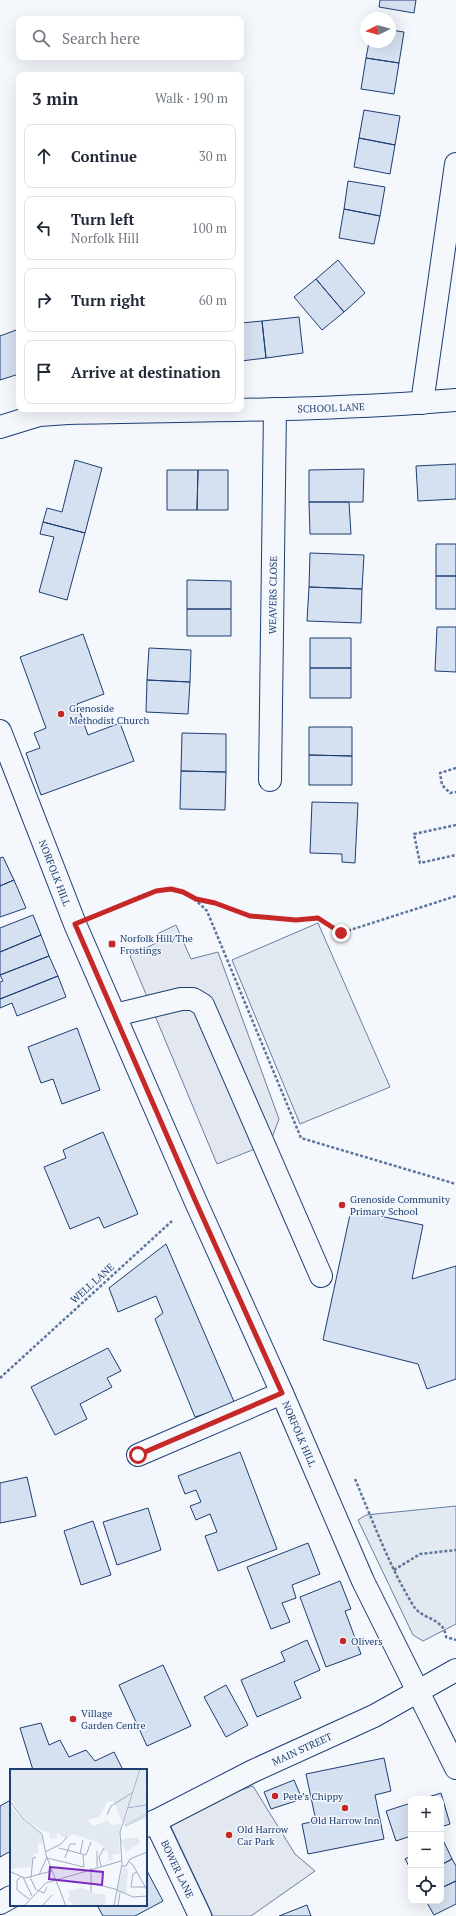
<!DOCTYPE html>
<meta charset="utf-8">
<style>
body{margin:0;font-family:"PT Serif",serif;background:#f2f2f3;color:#1f2937}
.controls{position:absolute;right:12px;bottom:12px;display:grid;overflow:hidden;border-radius:8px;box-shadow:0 4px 16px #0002}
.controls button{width:36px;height:36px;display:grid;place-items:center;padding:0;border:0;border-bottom:1px solid #e0e1e3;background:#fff;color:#1f2937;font:20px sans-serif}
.compass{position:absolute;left:360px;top:12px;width:36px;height:36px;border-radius:50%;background:#fff;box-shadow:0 4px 16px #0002;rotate:264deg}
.stop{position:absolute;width:12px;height:12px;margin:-9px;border:3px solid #c62828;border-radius:50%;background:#fff}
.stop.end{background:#c62828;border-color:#fff;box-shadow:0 1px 4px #0008}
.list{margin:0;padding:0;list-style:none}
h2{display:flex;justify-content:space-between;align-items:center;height:52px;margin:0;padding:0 16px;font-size:17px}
h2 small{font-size:13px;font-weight:400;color:#747a83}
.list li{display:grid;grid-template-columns:26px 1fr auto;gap:12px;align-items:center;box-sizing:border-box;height:64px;margin:0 8px 8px;padding:0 8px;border:1px solid #e0e1e3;border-radius:8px}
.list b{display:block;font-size:15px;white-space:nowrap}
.list p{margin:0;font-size:13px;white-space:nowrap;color:#747a83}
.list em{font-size:13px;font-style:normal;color:#747a83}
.icon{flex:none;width:22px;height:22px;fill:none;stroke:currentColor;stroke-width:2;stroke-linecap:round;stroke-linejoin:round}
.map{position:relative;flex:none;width:456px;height:1916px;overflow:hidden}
.search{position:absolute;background:#fff;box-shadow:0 4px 16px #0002;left:16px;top:16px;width:228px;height:44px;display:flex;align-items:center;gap:10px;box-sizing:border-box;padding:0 14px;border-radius:8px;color:#747a83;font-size:15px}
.panel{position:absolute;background:#fff;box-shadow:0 4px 16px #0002;left:16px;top:72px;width:228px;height:340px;border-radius:8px}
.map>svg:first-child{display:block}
</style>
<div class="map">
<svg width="456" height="1916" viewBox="0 0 456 1916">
<rect width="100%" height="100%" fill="#f4f7fb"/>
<!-- green -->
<path fill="#e3e9f0" stroke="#687fa3" d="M318 923 390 1087 300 1124 232 960Z
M456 1506V1624L423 1641 413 1635 358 1520 366 1515Z"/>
<!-- parking -->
<path fill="#e3e8f0" stroke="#687fa3" d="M176 925 191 959 218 952 279 1119 270 1143 217 1164 130 956 160 941 157 934Z
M253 1786 295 1854 315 1871 251 1916H213L166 1816Z"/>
<!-- building -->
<path fill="#d5e0f0" stroke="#1d3f73" d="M380 0H416L414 13 379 7Z
M390 30 404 32 399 63 366 58 369 42H390Z
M366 58 399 63 394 94 361 89Z
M364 110 400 116 395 145 359 138Z
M359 138 395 145 390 174 354 167Z
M348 181 385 187 380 216 344 209Z
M344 209 380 216 374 244 339 238Z
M338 260 365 293 344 312 316 279Z
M316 279 344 312 322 330 294 297Z
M299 317 303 353 266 358 262 321Z
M262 321 266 358 241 361V323Z
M19 329V364L17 365 19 374 0 380V336Z
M75 460 102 468 85 533 43 522 47 508 62 512Z
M456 464V499L418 501 416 466Z
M364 469 363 502H309V470Z
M167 470H198L197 510H167Z
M198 470H228V510H197Z
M309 502H349L351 534H310Z
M43 522 85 533 67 600 39 592 54 537 40 534Z
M436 544H456V576H436Z
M310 553 364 555 362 589 309 587Z
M436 576H456V609H436Z
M187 580 231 581V609H187Z
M309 587 362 589 361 623 307 621Z
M187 609H231V636H187Z
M437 627H456V672L435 671Z
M83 634 104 694 77 704 88 735 120 723 134 761 41 795 26 753 40 748 34 733 46 728 20 657Z
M310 638H351V668H310Z
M149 648 191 650 190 682 147 680Z
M310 668H351V698H310Z
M147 680 190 682 188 714 146 712Z
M309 727H352V756L309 755Z
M182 733 226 734V772L181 771Z
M309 755 352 756V785H309Z
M181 771 226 772 225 810 180 809Z
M312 802 358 803 355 863 342 862V854L310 853Z
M3 857 14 880 0 886V858Z
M14 880 26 908 0 917V886Z
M33 915 41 935 0 952V928Z
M41 935 49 956 0 975V952Z
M49 956 58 976 0 999V982L3 981 0 975Z
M58 976 66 997 17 1016 12 1003 0 1008V999Z
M77 1028 100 1090 62 1104 53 1079 41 1083 28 1047Z
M103 1132 138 1214 104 1228 99 1217 70 1229 44 1167 66 1158 63 1150Z
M351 1210 423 1225 412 1279 456 1266V1379L427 1389 418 1364 323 1340Z
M166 1244 235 1404 195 1417 155 1319 163 1313 156 1296 118 1312 109 1288Z
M108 1348 121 1371 107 1378 112 1387 80 1404 87 1419 55 1435 31 1387Z
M240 1452 277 1549 218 1571 205 1536 217 1532 210 1514 196 1520 190 1506 201 1502 196 1490 185 1494 178 1476Z
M27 1477 36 1516 0 1523V1483Z
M148 1508 161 1550 117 1565 103 1522Z
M93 1521 111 1575 81 1585 64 1531Z
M308 1543 320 1574 292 1585 296 1598 282 1603 290 1622 271 1629 247 1567Z
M340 1581 351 1609 345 1611 361 1654 326 1667 300 1597Z
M307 1640 320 1670 294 1682 301 1698 257 1717 241 1680 285 1661 281 1652Z
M163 1665 191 1726 147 1746 119 1685Z
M226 1685 248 1725 226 1737 204 1697Z
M41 1723 49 1745 60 1740 69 1757 86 1750 95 1761 114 1752 123 1770H33L20 1728Z
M384 1758 391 1791 375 1795 384 1839 308 1854 302 1824 316 1821 306 1774Z
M294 1780 302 1799 271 1809 264 1792Z
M441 1793 450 1824 441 1827V1799H422Z
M9 1801 11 1804V1851L0 1857V1806Z
M411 1803V1836L396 1841 386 1811Z
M443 1840 452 1859 441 1865V1841Z
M411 1856V1870L405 1859Z
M452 1859 456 1866V1881L441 1888V1865Z
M146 1869 163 1901 135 1916H103L97 1905H146Z
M456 1881V1904L434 1915 426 1901H441V1888Z
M307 1905 311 1916H279Z"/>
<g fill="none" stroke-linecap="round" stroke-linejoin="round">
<!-- minor casing -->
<g stroke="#1d3f73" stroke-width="24">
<g id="minor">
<path d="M422 403 456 164"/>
<path id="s1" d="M0 427 39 415 68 413C197 410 327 411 456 400"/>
<path id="s2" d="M0 731 75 924 195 1200 282 1393 363 1581 456 1768"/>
<path id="s3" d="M270 780 275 409"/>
<path d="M115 1015 181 999H193L203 1005 321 1276"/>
<path d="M138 1455 282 1393"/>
<path id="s4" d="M155 1821 200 1916"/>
<path id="s5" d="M146 1826 253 1771 374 1716 456 1670"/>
<path d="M0 1903 11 1897"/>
</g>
</g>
<!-- path -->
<path stroke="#5e769c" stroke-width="2.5" stroke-dasharray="3 2" stroke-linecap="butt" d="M456 768 440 773 442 785 450 793 456 792
M456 825 414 834 420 863 456 855
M196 899 215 903 250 916 296 920 318 918 341 933 456 896
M101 913C120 906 151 888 171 889 186 890 197 901 207 911L301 1138 456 1184
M0 1378 172 1221
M355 1479C373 1521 389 1566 413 1605 421 1620 444 1617 446 1637L456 1640
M394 1570 420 1554 456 1550"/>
<!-- minor -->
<use href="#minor" stroke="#f4f7fb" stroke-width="22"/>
</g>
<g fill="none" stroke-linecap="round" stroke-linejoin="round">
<!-- route -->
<path stroke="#c62828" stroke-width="5" d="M138 1455 282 1393 195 1200 75 924 156 891 171 889 183 892 196 899 215 903 250 916 296 920 318 918 341 933"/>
</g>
<!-- markers -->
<g fill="#c62828" stroke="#f4f7fb" stroke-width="1.5">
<circle cx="61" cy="714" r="4"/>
<rect x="108" y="940" width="8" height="8" rx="2"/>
<circle cx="342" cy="1205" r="4"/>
<circle cx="343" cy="1641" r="4"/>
<circle cx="73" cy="1719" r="4"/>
<circle cx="275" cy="1796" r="4"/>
<circle cx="345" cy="1808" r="4"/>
<circle cx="229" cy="1835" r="4"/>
</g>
<g text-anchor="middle" stroke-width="3" stroke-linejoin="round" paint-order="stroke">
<!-- street labels -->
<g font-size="10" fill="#1d3f73" stroke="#f4f7fb">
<text dy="4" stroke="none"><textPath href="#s1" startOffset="333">SCHOOL LANE</textPath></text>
<text dy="4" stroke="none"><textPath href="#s3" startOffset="185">WEAVERS CLOSE</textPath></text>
<text dy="4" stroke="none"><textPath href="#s2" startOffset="152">NORFOLK HILL</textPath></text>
<text transform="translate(92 1283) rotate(-42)" y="4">WELL LANE</text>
<text dy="4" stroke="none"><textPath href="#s2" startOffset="764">NORFOLK HILL</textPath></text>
<text dy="4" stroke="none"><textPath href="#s5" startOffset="174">MAIN STREET</textPath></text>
<text dy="4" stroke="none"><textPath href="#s4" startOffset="53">BOWER LANE</textPath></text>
</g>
<!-- poi labels -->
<g font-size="10" fill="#1d3f73" stroke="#f4f7fb" text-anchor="start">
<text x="69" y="712">Grenoside<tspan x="69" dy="12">Methodist Church</tspan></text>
<text x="120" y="942">Norfolk Hill/The<tspan x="120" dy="12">Frostings</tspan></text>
<text x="350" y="1203">Grenoside Community<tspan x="350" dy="12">Primary School</tspan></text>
<text x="351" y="1645">Olivers</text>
<text x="81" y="1717">Village<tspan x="81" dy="12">Garden Centre</tspan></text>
<text x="283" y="1800">Pete’s Chippy</text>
<text x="345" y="1824" text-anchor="middle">Old Harrow Inn</text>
<text x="237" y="1833">Old Harrow<tspan x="237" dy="12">Car Park</tspan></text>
</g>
</g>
<!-- overview -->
<g transform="translate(10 1769)">
<rect width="137" height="137" fill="#f4f7fb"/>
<path d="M129 10H134L135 26H129Z" fill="#e3e9f0"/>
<path d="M0 0H129L112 53 104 33 98 32 89 48 77 51 83 57 98 51 100 56 111 55 109 72 110 85 101 86 104 90 99 93 98 83 93 81 95 79 85 72 62 65 56 70 47 64V70L40 69 39 63 32 62 14 50 0 28ZM131 0H137V36L118 38ZM134 10 135 26H129V11ZM0 35 12 51 31 64 33 74H28V85L24 84 21 98 1 100ZM137 37V49L116 57 113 56 118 40ZM128 68 130 74 116 83 110 71ZM116 98 118 102 116 125 107 121 113 99Z" fill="#e3e9f0" fill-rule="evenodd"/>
<path d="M72 119 83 124 96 126V133L92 137H66L57 130 60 127 58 122Z" fill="#e3e9f0"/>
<path fill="none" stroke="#cfd7e4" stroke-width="2" d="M115 57 137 45"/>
<path fill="none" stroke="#9eadc5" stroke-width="1" d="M0 32 13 50 32 65 36 86 56 137M117 39 137 36M97 46 101 37 122 24M49 79 76 86 81 73M87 82V98M35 83 51 75 57 68M70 85 73 71M73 86 74 98M37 89 74 98M55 89 60 75H66M118 92 123 96 137 121M91 97 89 88 94 79M112 97H116L120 90 137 83M1 103 15 109 42 102M127 103 123 105 121 118H135M29 106 37 88M11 108 7 111V121L19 130M13 108 22 127M20 108 26 121M21 108 23 89 26 88M81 114 105 120 123 128 137 127M27 121 34 124 37 118M81 123V99M14 137 36 114 111 92M32 137 42 126M104 137 112 95 110 63 130 0M108 137 110 123"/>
<path fill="#7b2cbf" fill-opacity="0.15" stroke="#7b2cbf" stroke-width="2" d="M40 98 93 103 92 116 39 110Z"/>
<rect width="137" height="137" fill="none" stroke="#1d3f73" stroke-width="2"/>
</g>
</svg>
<div class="controls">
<button>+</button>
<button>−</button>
<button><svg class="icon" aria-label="locate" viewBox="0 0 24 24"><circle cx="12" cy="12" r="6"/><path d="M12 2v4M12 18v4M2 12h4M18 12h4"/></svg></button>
</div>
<svg class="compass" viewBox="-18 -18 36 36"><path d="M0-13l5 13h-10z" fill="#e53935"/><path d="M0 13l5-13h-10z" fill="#747a83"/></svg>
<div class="stop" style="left:138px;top:1455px"></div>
<div class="stop end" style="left:341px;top:933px"></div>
<div class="search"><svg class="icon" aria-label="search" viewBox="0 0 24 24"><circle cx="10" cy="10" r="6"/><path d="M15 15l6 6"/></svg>Search here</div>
<section class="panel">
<h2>3 min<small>Walk · 190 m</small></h2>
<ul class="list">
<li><svg class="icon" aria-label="ahead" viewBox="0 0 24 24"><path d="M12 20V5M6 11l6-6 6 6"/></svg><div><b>Continue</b></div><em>30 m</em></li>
<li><svg class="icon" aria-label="left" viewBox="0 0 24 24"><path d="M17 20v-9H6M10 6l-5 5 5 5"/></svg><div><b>Turn left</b><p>Norfolk Hill</p></div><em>100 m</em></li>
<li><svg class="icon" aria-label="right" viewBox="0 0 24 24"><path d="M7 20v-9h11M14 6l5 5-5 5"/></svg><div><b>Turn right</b></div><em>60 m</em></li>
<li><svg class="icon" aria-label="arrive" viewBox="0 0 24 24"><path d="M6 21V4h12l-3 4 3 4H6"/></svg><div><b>Arrive at destination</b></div></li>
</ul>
</section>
</div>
